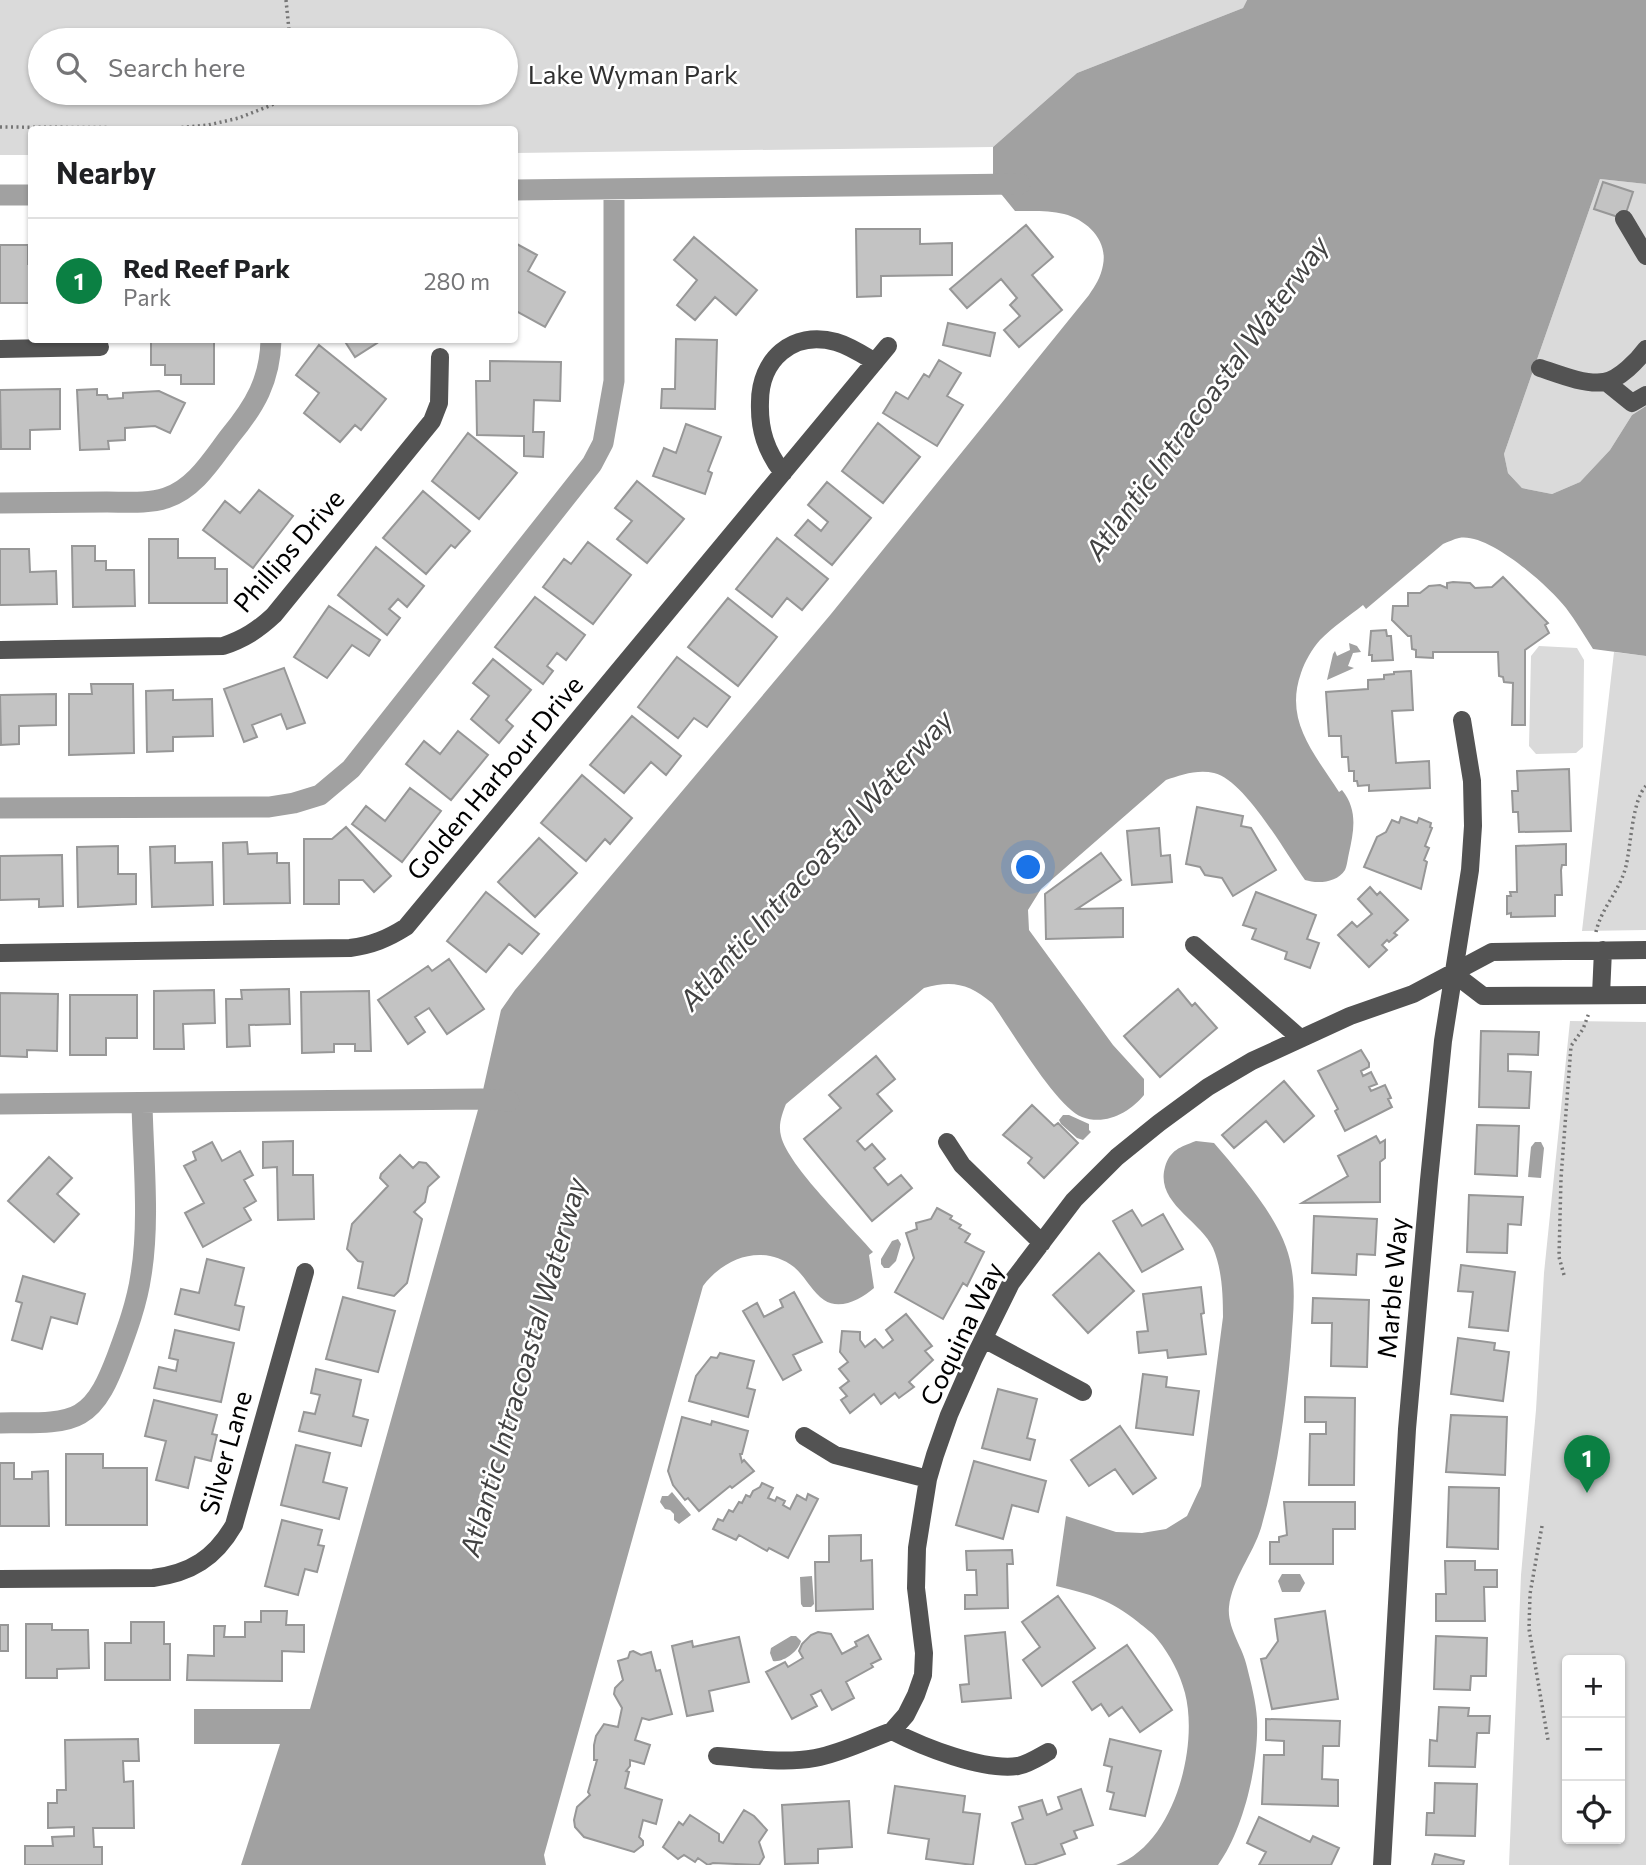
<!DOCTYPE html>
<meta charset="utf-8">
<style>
body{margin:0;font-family:Commissioner,sans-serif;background:#f6f6f6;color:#202124}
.controls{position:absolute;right:21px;bottom:21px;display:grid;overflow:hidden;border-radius:7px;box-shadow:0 2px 5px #0004}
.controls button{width:63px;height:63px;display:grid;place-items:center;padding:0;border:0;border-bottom:2px solid #e0e0e0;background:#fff;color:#202124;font:35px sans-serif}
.you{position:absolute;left:1029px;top:868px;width:24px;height:24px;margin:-18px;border:5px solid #fff;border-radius:50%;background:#1a73e8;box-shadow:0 0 0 10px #1a73e833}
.badge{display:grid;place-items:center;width:46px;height:46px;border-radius:50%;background:#0b8043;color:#fff;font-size:23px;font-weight:700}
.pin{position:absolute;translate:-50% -58px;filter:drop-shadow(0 2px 4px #0008)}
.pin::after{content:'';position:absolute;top:37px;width:24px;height:21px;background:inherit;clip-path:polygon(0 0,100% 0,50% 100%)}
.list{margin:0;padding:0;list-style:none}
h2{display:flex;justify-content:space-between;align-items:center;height:91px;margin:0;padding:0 28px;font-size:30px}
h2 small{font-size:23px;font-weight:400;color:#757577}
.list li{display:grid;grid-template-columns:46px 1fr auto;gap:21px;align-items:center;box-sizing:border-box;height:126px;padding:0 28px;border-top:2px solid #e0e0e0}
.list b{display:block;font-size:26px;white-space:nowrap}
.list p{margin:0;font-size:23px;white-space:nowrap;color:#757577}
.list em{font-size:23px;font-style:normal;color:#757577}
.icon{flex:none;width:38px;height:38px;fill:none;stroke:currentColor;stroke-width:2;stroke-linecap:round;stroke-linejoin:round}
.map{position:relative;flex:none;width:1646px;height:1865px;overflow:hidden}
.search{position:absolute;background:#fff;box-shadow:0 2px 5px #0004;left:28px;top:28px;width:490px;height:77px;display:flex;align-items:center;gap:18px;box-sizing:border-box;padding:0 24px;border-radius:38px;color:#757577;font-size:26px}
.panel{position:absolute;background:#fff;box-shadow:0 2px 5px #0004;left:28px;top:126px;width:490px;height:217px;border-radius:7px}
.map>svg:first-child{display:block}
</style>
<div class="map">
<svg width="1646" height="1865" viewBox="0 0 1646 1865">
<rect width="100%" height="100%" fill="#fff"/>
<!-- green -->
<path fill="#dadada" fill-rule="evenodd" d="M0 0H1247L1243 8 1077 73 993 147 515 153 514 130H32L31 155H0ZM40 40H506V93H40Z
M1600 179 1646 184V406L1632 415 1610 450 1580 482 1552 494 1522 488 1508 473 1504 454Z
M1539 646 1577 648 1584 660 1583 747 1576 753 1536 754 1529 746 1531 656Z
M1614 652 1646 656V930L1582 931Z
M1570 1021 1646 1022V1865H1509L1521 1575 1536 1410 1544 1273ZM1567 1660H1620V1839H1567Z"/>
<!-- water -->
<path fill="#a1a1a1" d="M1247 0H1646V184L1600 179 1504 454 1508 473 1522 488 1552 494 1580 482 1610 450 1632 415 1646 406V656L1593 649C1584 635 1576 621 1566 608 1548 585 1488 532 1459 538 1454 539 1448 542 1443 544L1366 609 1363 605C1349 616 1333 627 1320 640 1312 649 1305 661 1301 673 1284 721 1314 753 1339 792L1342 790C1358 810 1354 830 1349 853 1348 857 1347 866 1345 870 1337 883 1317 884 1305 880 1286 854 1245 780 1214 773 1198 769 1180 775 1166 780L1041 889 1028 910 1029 930 1113 1045 1144 1079V1095C1130 1112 1106 1126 1082 1117 1057 1108 1009 1027 992 1003 969 984 953 980 924 988L786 1104C782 1114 778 1125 781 1136 788 1166 851 1226 873 1252L869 1255 874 1288C861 1299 840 1311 824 1300 812 1292 805 1276 794 1267 762 1243 724 1258 703 1286L544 1855 546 1865H241L280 1744H194V1709H310L481 1099 501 1010 515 990 831 614 1089 295C1095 286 1101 277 1103 265 1108 240 1087 220 1064 214 1049 210 1030 211 1015 211L993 184V147L1077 73 1243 8Z
M1349 643 1357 646 1361 652 1353 653 1348 666 1354 668 1327 680 1333 654 1335 651 1337 656 1350 650Z
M1063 1115H1069L1089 1124V1130L1091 1132 1083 1140 1077 1138 1061 1124 1059 1120Z
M1196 1141 1214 1143C1238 1171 1274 1212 1286 1247 1298 1280 1293 1312 1291 1346 1286 1408 1278 1468 1261 1528 1253 1554 1232 1579 1229 1607 1227 1628 1243 1647 1247 1667 1251 1683 1256 1702 1257 1719 1259 1763 1244 1829 1218 1865H1116C1174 1844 1199 1747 1185 1693 1180 1674 1170 1655 1158 1640 1153 1633 1145 1628 1138 1622 1111 1600 1090 1594 1056 1586L1066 1516 1116 1532 1142 1533 1166 1529 1187 1516 1201 1486 1223 1317C1223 1295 1222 1269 1213 1248 1200 1220 1155 1203 1165 1167 1170 1150 1180 1147 1196 1141Z
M1535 1142H1541L1544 1148 1541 1178 1528 1177 1531 1147Z
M898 1239 901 1244 896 1261 889 1268H884L881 1264V1259L892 1241Z
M672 1492 691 1515 679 1524 674 1520V1514L670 1510 665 1509 660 1502 662 1496H668Z
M1282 1574H1300L1305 1583 1300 1592H1282L1278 1581Z
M812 1576 814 1604 811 1607H803L801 1604 800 1577Z
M791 1636H796L801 1641C799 1651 783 1663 773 1661L770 1653 771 1648Z"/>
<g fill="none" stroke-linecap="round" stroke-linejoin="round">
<!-- canal -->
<path stroke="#a1a1a1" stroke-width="21" d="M514 190 1020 184
M0 195H32
M0 503C36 503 71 502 107 502 126 502 148 504 166 498 195 489 213 458 230 436 255 406 270 380 271 340
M0 808 269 807 294 803 320 795 351 769 592 464 603 443 614 381V189
M0 1104 481 1099 509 1101
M0 1423C22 1422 60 1426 80 1414 99 1403 109 1378 117 1357 127 1330 137 1303 141 1275 150 1221 143 1157 142 1103"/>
</g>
<!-- building -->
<path fill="#c3c3c3" stroke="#979797" stroke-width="2" d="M1603 182 1633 192 1624 219 1594 209Z
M1026 225 1053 257 1032 275 1062 310 1019 347 1004 330 1020 316 1010 305 1017 298 1001 279 967 308 950 289Z
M856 229H920V244L952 243V275L881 276V296L857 297Z
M694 237 757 290 736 315 715 297 695 320 677 305 697 280 674 260Z
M515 243 537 255 528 271 565 292 545 327 514 310Z
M0 245H28V264H32V303H0Z
M948 323 995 333 990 356 943 345Z
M676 339 717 340 715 409 661 408 662 389H675Z
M151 340H214V384H181V375H165V365H151Z
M344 340H374L377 343 355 357Z
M319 345 386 399 361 430 355 425 340 442 304 413 319 393 296 375Z
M939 360 961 373 947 396 963 405 937 446 883 413 896 392 908 399 924 374 929 377Z
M490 361 561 362 560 401 534 400 533 432H544L543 457 524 456V436L477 435 476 381H490Z
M60 389V429L30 430V449H1L0 390Z
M97 389V395H107L108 399 123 398V393L159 391 185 403 170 433 155 426 125 428V440L108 441 109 449 80 450 77 390Z
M878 423 920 457 883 503 842 471Z
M686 424 721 437 708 471 712 473 705 494 653 476 664 448 676 453Z
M468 433 517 473 479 519 432 481Z
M637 481 684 519 647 563 617 539 632 521 615 508Z
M827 482 871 518 832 565 795 535 808 520 821 531 828 522 808 505Z
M259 490 293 516 253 568 203 530 225 501 240 513Z
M423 491 470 531 455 548 451 545 426 574 383 538Z
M777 538 828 579 802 610 787 598 772 617 736 589Z
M149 539H178V558H215V569H227V603H149Z
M588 542 631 575 593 624 543 587 564 559 571 564Z
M72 546H95V561H106V570H134L135 606 73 607Z
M376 547 424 586 407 607 398 599 389 609 400 618 387 635 338 595Z
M0 549H29L30 572 56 571 57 604 0 605Z
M1503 577 1548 623 1545 625 1549 633 1525 650V725H1512L1513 683 1504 682 1503 677 1499 676 1498 652H1433V658L1416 657V650L1412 649 1411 636H1408L1392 620 1393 606H1408V593H1420L1429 586 1440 585 1447 588V583L1453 582 1470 583 1475 588 1492 587Z
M535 597 585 635 566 660 557 653 547 666 553 671 543 684 495 647Z
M728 598 777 637 738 686 688 647Z
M329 606 380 640 369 656 352 645 327 678 294 657Z
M1386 630 1387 636H1391L1393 660 1372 661V655H1369L1371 631Z
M677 657 730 697 707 727 694 718 678 738 638 707Z
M493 659 531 690 506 720 513 726 499 743 471 719 489 696 473 683Z
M284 668 305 723 287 729 281 714 252 725 257 737 244 742 224 689Z
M1411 671 1413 710 1392 711 1396 763 1429 761 1430 788 1369 791V785L1358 786 1357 781H1354V771H1349L1348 757H1342L1341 736H1329L1326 692 1368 689V680L1384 679V675L1394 674V672Z
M91 684H133L134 753 69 755V694H92Z
M173 690V700L212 699 213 736 173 737V751L147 752 146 691Z
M56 694V725L19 726V744L1 745 0 695Z
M632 716 681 756 666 775 651 762 624 793 590 765Z
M458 731 488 755 451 800 406 764 424 741 440 754Z
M1569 769 1571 831 1519 832 1518 812H1513L1512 791H1518L1517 771Z
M582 775 632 818 610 844 605 839 586 861 541 823Z
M410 788 441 811 402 862 352 824 366 806 385 821Z
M1197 807 1243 816 1241 826 1251 828 1276 870 1233 896 1222 878 1205 875 1200 867 1186 864Z
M1401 817 1417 823 1419 818 1431 823 1430 827 1432 828 1425 846 1429 848 1424 860 1427 862 1421 889 1364 867 1377 837 1386 832 1392 820 1399 823Z
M346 827 391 876 374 892 363 880H339V904H304V839H332Z
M1159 828 1161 856 1170 855 1172 882 1132 885 1127 831Z
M539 838 577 873 535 917 498 882Z
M247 842 248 854 277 853V863H289L290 903 224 904 223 843Z
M1566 844V865H1562L1561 870 1562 895H1555V916L1511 917V913L1507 914V896H1511L1510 892H1517L1516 846Z
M118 846V874H136V904L78 907 77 847Z
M175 846V863L212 862 213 905 152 907 150 847Z
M1101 853 1121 880 1077 909 1123 908V937L1046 939 1045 894Z
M62 855 63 906 39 907V899L0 900V856Z
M1370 887 1377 895 1380 892 1408 920 1394 933 1397 935 1389 942 1387 940 1382 945 1387 950 1369 967 1338 935 1352 922 1357 927 1372 914 1358 899Z
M486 892 539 934 522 954 509 944 486 972 447 941Z
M1256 892 1316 915 1307 939 1319 943 1310 968 1285 959 1287 952 1252 939 1256 929 1243 925Z
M449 959 484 1009 447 1034 429 1008 415 1017 425 1032 408 1044 378 1000 428 966 432 971Z
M289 989 290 1024 249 1025 250 1046 227 1047 226 999H242L241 990Z
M1178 989 1192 1006 1195 1003 1217 1028 1160 1077 1124 1036Z
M214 990 215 1023 183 1024 184 1049H154V991Z
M369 991 371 1051H355V1044H334V1052L302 1053 301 992Z
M0 993 58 994 57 1051 27 1050V1057L0 1056Z
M70 995H137V1038H106V1055H70Z
M1481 1031 1539 1032 1538 1055 1508 1054V1071L1531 1072 1529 1108 1479 1107Z
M1361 1050 1369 1063V1067L1361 1071 1363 1076 1371 1072 1377 1084 1369 1087 1371 1091 1385 1085 1391 1098 1388 1099 1392 1107 1345 1131 1335 1111 1338 1109 1318 1071Z
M876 1056 895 1079 877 1094 892 1111 857 1141 865 1150 872 1144 885 1159 874 1168 888 1185 901 1175 912 1188 872 1221 804 1139 841 1108 829 1095Z
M1284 1081 1314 1116 1284 1142 1266 1121 1234 1148 1222 1135Z
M1032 1105 1054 1126 1058 1123 1078 1143 1044 1178 1028 1163 1032 1158 1003 1135Z
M1477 1125 1519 1126 1517 1176 1475 1174Z
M1376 1136 1380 1143 1385 1140V1158L1380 1162V1202L1302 1203 1348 1176 1338 1156Z
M293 1141V1175H313L314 1219 278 1220 277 1167 263 1168V1142Z
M212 1142 222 1161 240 1151 253 1175 244 1180 256 1201 244 1208 251 1220 203 1247 185 1213 204 1203 184 1166 196 1160 193 1152Z
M400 1155 413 1168 419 1162 426 1163 439 1177 428 1187 425 1202 414 1212 422 1219 407 1283 394 1296 358 1288 363 1262 358 1261 347 1249 352 1224 388 1186 380 1178 381 1174Z
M49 1157 72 1178 57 1194 79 1214 54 1242 8 1201Z
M1469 1195 1523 1197 1521 1225 1508 1224 1507 1253 1467 1252Z
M937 1208 952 1216 950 1219 961 1225 959 1228 970 1234 965 1242 984 1252 967 1286 963 1283 943 1319 895 1292 914 1258 906 1233 917 1229 916 1223 931 1219Z
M1132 1210 1142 1226 1163 1214 1183 1249 1142 1272 1113 1221Z
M1314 1216 1377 1219 1375 1255 1357 1254 1356 1275 1312 1273Z
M1099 1253 1134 1291 1088 1333 1053 1295Z
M207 1259 244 1268 235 1305 244 1307 239 1330 175 1314 181 1289 199 1293Z
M1461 1265 1515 1272 1508 1331 1469 1327 1473 1292 1458 1291Z
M23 1276 85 1294 77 1324 51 1317 42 1349 12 1340 22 1303 16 1301Z
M1201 1287 1204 1313 1201 1314 1206 1354 1168 1358 1167 1350 1139 1353 1137 1332 1148 1331 1143 1294Z
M794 1292 822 1342 793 1355 801 1370 783 1380 743 1311 757 1303 764 1317 783 1307 780 1300Z
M343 1297 395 1311 378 1372 326 1359Z
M1313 1298 1369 1300 1367 1367 1331 1366 1332 1323H1312Z
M906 1314 932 1346 925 1351 933 1360 909 1382 914 1387 899 1398 895 1393 881 1404 874 1394 850 1413 841 1400 847 1396 840 1388 849 1381 839 1369 848 1362 840 1352 842 1331 860 1332V1340L865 1347 875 1339 883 1348 893 1340 886 1330Z
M175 1330 234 1343 221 1402 154 1388 159 1367 176 1371 178 1360 169 1358Z
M1458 1338 1495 1343 1494 1350 1509 1352 1503 1401 1451 1394Z
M720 1353 754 1361 747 1388 755 1390 748 1417 689 1401 696 1376 711 1357 717 1358Z
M316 1369 361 1380 353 1416 368 1420 361 1446 299 1431 304 1412 315 1414 320 1395 311 1393Z
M1143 1374 1167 1377 1166 1387 1199 1391 1193 1435 1136 1428Z
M998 1389 1037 1399 1027 1438 1035 1440 1030 1460 982 1448Z
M1305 1397 1355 1398 1354 1485H1309L1310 1434H1326V1422H1305Z
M154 1400 217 1415 212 1434 217 1435 211 1461 195 1457 188 1488 156 1480 166 1441 145 1436Z
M1451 1415 1507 1417 1505 1475 1446 1472Z
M682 1417 711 1425 712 1421 748 1431 742 1454H740L742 1462 744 1460 754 1471 732 1488 730 1486 699 1511 688 1498 685 1500 673 1485 668 1471Z
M1120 1426 1156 1478 1133 1494 1115 1469 1089 1486 1071 1460Z
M296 1445 330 1453 323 1482 347 1488 339 1519 281 1505Z
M66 1454H103V1468H147V1525H66Z
M974 1461 1046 1481 1038 1512 1012 1505 1003 1539 956 1525Z
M0 1463H14V1479H32V1472L48 1471 49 1526H0Z
M762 1483 773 1488 768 1498 775 1501 777 1497 785 1501 783 1505 790 1509 797 1495 806 1500 808 1494 818 1499 788 1558 769 1548 767 1551 739 1535 736 1540 713 1529 718 1519 723 1521 729 1510 733 1512 739 1502 742 1503 746 1495 750 1497 753 1491 760 1487Z
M1449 1487 1499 1488 1498 1549 1447 1547Z
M1284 1502H1355V1529H1333V1564H1270V1542H1279V1537L1287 1535Z
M282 1520 322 1530 318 1545 324 1546 317 1572 305 1569 298 1595 265 1586Z
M861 1535V1561L872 1560 873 1609 816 1611 815 1562H829V1536Z
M1012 1550 1013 1564H1007L1008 1608 965 1609V1595H977L976 1570H967L966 1551Z
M1445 1561H1475V1570H1497V1587H1484L1485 1621H1436V1594H1446Z
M1058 1596 1095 1648 1042 1686 1023 1660 1040 1647 1022 1622Z
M261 1611H287L286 1625H304V1652L282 1651V1681L187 1680 188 1655 214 1656V1626H225L224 1637H245V1622H261Z
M1325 1611 1338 1699 1272 1709 1261 1659 1266 1658 1278 1641 1275 1619Z
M131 1622H164V1644H170V1680H105V1643H131Z
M26 1624H52V1630H88L89 1668 57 1669V1678H26Z
M0 1625H8V1651H0Z
M818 1632 831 1634 842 1654 857 1646 855 1642 868 1635 881 1659 871 1664 873 1667 846 1682 854 1698 832 1710 821 1690 811 1695 817 1706 792 1719 766 1672 785 1662 788 1667 803 1658 799 1651 802 1644 811 1635Z
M1005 1632 1011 1698 962 1702 960 1685 969 1684 965 1636Z
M1436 1636 1487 1638 1486 1676H1471L1470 1690 1434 1689Z
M739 1637 749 1682 709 1691 713 1711 687 1716 672 1646 692 1641 693 1647Z
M1127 1645 1172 1710 1140 1732 1122 1707 1109 1716 1101 1704 1092 1710 1073 1682Z
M633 1651 641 1655 651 1652 656 1671 660 1670 672 1714 649 1720 642 1718 635 1740 650 1745 644 1764 630 1760V1766L626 1771 629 1772 625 1788 662 1800 656 1824 643 1820 639 1837 643 1841V1845L634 1852 584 1837 575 1827 574 1820 577 1807 590 1795 588 1792 597 1760H594V1745L596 1736 604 1724 618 1727 622 1708 614 1694 615 1688 623 1680 618 1661 628 1658 630 1652Z
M1439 1707 1469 1708 1468 1716H1490L1489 1733H1477L1475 1767 1429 1766 1430 1740 1437 1741Z
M1266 1719 1340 1721 1339 1746H1323L1322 1779 1338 1780V1806L1262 1804 1264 1755H1284V1741L1266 1740Z
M138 1739 139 1761H123L124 1782 133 1781 134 1828H93L94 1847H102V1865H25V1846H53L52 1837 74 1836V1827L48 1828V1803H57V1790H66L65 1740Z
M1110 1739 1161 1751 1145 1816 1110 1809 1114 1793 1107 1791 1112 1767 1104 1765Z
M1435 1783 1477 1784 1475 1836 1426 1835 1427 1813H1434Z
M895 1786 965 1796 963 1812 980 1814 973 1865 926 1859 929 1839 888 1833Z
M1081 1789 1093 1825 1074 1831 1077 1838 1061 1844 1065 1854 1033 1865H1026L1012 1823 1023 1819 1019 1807 1042 1800 1047 1815 1062 1809 1058 1797Z
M849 1801 852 1847 818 1849V1863L785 1864 782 1805Z
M744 1810 754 1816 767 1830 759 1842 764 1857 759 1865 713 1863 708 1865 698 1858 695 1862 684 1855 678 1859 663 1847 679 1822 683 1825 690 1815 719 1834V1841L723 1843Z
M1259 1817 1310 1842 1313 1836 1339 1848 1331 1865H1259L1266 1852 1247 1843Z
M1435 1854 1464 1861 1463 1865H1432Z"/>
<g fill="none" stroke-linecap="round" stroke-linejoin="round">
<!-- path -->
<path stroke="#757575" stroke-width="3.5" stroke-dasharray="2 3.5" stroke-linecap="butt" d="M286 0 290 40
M0 127 176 128 208 125 239 118 284 100 289 93
M1596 932C1601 908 1620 891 1626 866 1631 846 1632 800 1646 786
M1564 1275 1559 1257 1561 1178 1571 1046 1583 1029 1589 1013
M1542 1526 1530 1594 1529 1629 1548 1740"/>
<!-- minor -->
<path stroke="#535353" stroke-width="18" d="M1624 219 1646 256
M0 349 100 347
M1540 368C1558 374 1585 385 1604 382 1619 380 1638 360 1646 349
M1606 382 1632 403 1646 395
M783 473C766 451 759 430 760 402 760 360 792 330 836 342 850 346 862 354 875 362
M0 650 223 646C244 639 258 630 274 615L432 421 439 403 440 357
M1194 945 1300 1038
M0 953 350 948C372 945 387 939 406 927L888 346
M1453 973 1483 996 1646 995
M1601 995 1603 950
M947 1142 962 1165 1042 1243
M984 1339 1083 1392
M804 1436 835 1455 928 1479
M0 1579 153 1578C191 1573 215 1558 234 1525L305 1272
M892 1731 906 1715 916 1695 923 1675 924 1653 916 1588 917 1548 928 1479 935 1455 949 1415 974 1358 1011 1283 1074 1200 1117 1157 1159 1123 1208 1087 1252 1061 1350 1016 1413 994 1492 952 1646 950
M717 1756C749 1758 783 1764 815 1758 842 1753 867 1740 892 1731 923 1747 983 1771 1018 1766 1028 1764 1039 1757 1048 1752
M1382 1865 1407 1429 1429 1180 1443 1041 1470 870 1473 826 1472 781 1462 720"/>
</g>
<g text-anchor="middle" stroke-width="5" stroke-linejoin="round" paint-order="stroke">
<!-- park labels -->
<g font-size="26" fill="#313131" stroke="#fff">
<text x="633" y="84">Lake Wyman Park</text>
</g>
<!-- street labels -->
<g font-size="26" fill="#000" stroke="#fff">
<text transform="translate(289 551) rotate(-49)" y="9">Phillips Drive</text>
<text transform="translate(495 778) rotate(-50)" y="9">Golden Harbour Drive</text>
<text transform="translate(1393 1288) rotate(-85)" y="9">Marble Way</text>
<text transform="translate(962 1334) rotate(-64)" y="9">Coquina Way</text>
<text transform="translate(226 1453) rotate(-74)" y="9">Silver Lane</text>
</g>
<!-- water labels -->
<g font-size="28" font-style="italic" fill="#424242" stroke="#fff">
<text transform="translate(1207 398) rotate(-54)" y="10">Atlantic Intracoastal Waterway</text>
<text transform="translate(816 860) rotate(-48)" y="10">Atlantic Intracoastal Waterway</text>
<text transform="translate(523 1367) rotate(-74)" y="10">Atlantic Intracoastal Waterway</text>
</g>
</g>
</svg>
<div class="controls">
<button>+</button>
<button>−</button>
<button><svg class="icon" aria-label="locate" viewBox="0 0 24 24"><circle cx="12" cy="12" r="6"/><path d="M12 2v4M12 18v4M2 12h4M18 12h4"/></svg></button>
</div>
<div class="you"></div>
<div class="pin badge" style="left:1587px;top:1493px">1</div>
<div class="search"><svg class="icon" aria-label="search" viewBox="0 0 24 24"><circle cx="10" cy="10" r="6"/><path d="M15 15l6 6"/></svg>Search here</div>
<section class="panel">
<h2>Nearby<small></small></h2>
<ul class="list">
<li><span class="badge">1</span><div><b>Red Reef Park</b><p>Park</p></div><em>280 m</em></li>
</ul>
</section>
</div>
